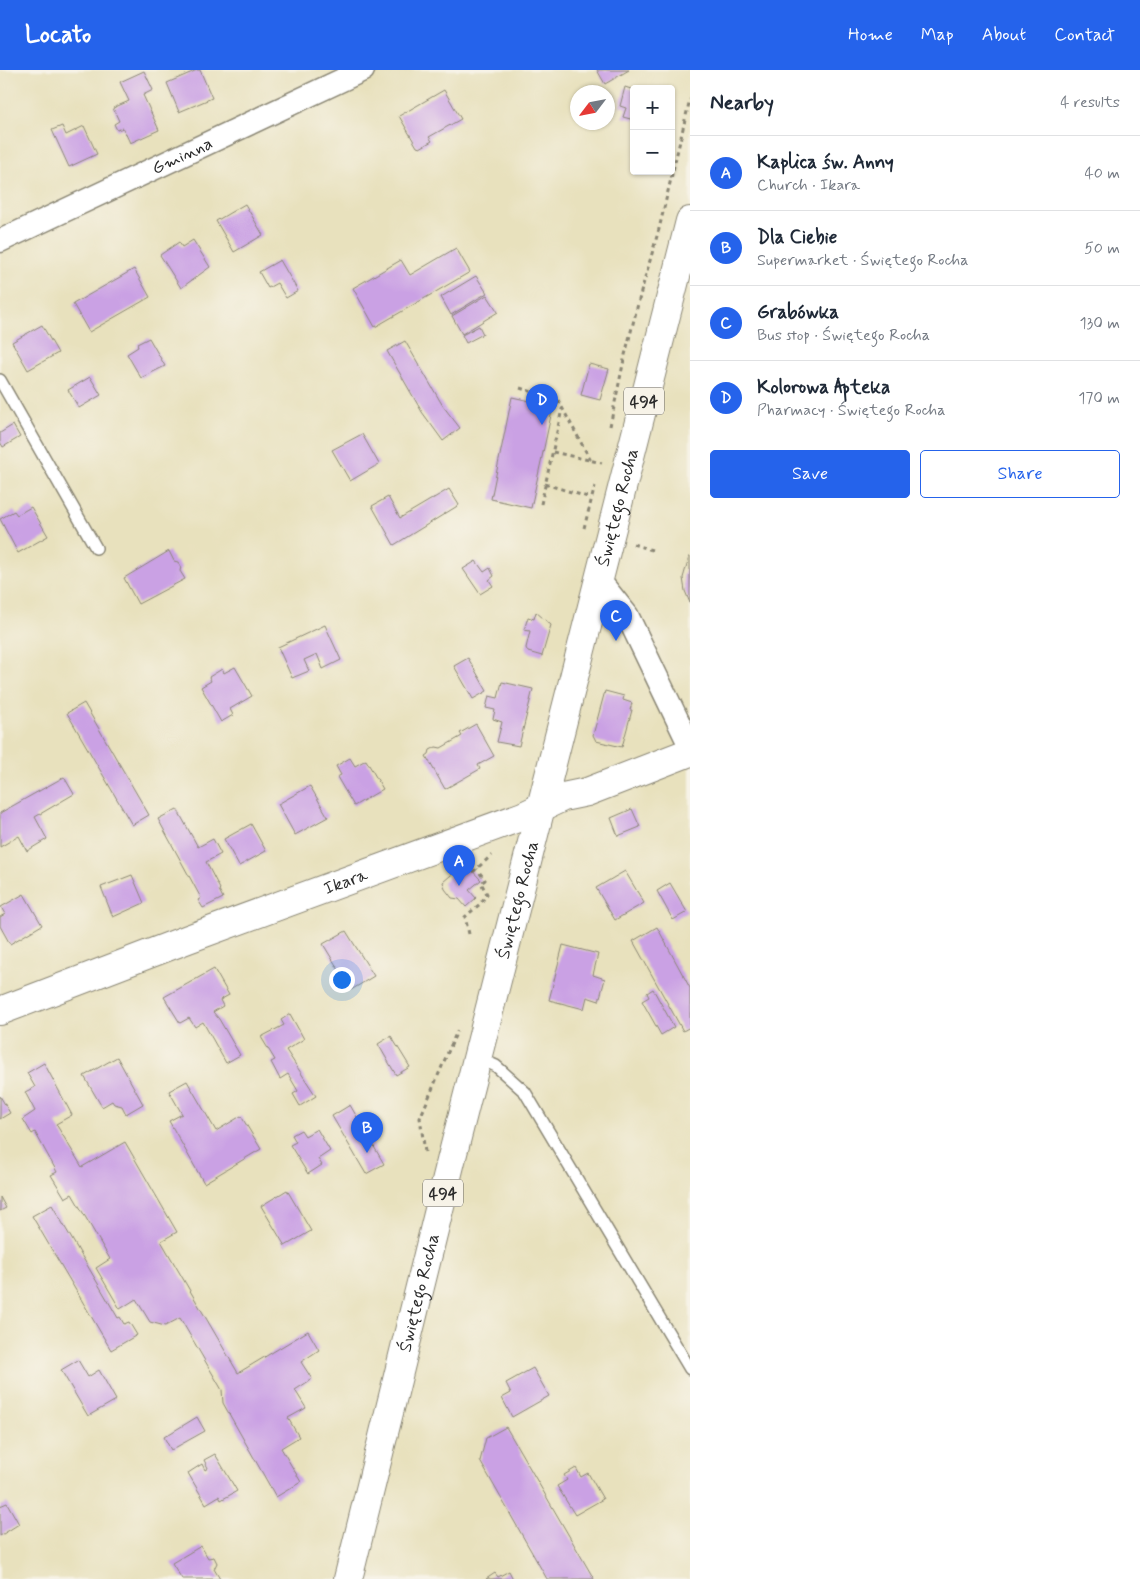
<!DOCTYPE html>
<meta charset="utf-8">
<style>
body{margin:0;font-family:Mynerve,sans-serif;background:#f2f2f3;color:#1f2937}
.controls{position:absolute;right:15px;top:15px;display:grid;overflow:hidden;border-radius:5px;box-shadow:0 1px 4px #0004}
.controls button{width:45px;height:45px;display:grid;place-items:center;padding:0;border:0;border-bottom:1px solid #e0e1e3;background:#fff;color:#1f2937;font:25px sans-serif}
.compass{position:absolute;left:570px;top:15px;width:45px;height:45px;border-radius:50%;background:#fff;box-shadow:0 1px 4px #0004;rotate:238deg}
.you{position:absolute;left:341px;top:909px;width:18px;height:18px;margin:-12px;border:4px solid #fff;border-radius:50%;background:#1a73e8;box-shadow:0 0 0 8px #1a73e833}
.badge{display:grid;place-items:center;width:32px;height:32px;border-radius:50%;background:#2563eb;color:#fff;font-size:16px;font-weight:700}
.pin{position:absolute;translate:-50% -41px;filter:drop-shadow(0 1px 2px #0008)}
.pin::after{content:'';position:absolute;top:26px;width:18px;height:15px;background:inherit;clip-path:polygon(0 0,100% 0,50% 100%)}
.list{margin:0;padding:0;list-style:none}
h2{display:flex;justify-content:space-between;align-items:center;height:65px;margin:0;padding:0 20px;font-size:21px}
h2 small{font-size:16px;font-weight:400;color:#747a83}
.list li{display:grid;grid-template-columns:32px 1fr auto;gap:15px;align-items:center;box-sizing:border-box;height:75px;padding:0 20px;border-top:1px solid #e0e1e3}
.list b{display:block;font-size:19px;white-space:nowrap}
.list p{margin:0;font-size:16px;white-space:nowrap;color:#747a83}
.list em{font-size:16px;font-style:normal;color:#747a83}
.actions{display:flex;gap:10px;padding:15px 20px}
.actions a{flex:1;padding:11px 0;border:1px solid #2563eb;border-radius:5px;text-align:center;font-size:18px;color:#2563eb}
.actions .main{background:#2563eb;color:#fff}
.map{position:relative;flex:none;width:690px;height:1509px;overflow:hidden}
header{display:flex;align-items:center;gap:30px;box-sizing:border-box;height:70px;padding:0 25px;background:#2563eb;color:#fff}
header strong{font-size:24px}
nav{display:flex;gap:28px;margin-inline-start:auto;font-size:18px}
main{display:flex}
aside{flex:1;background:#fff}
.map>svg:first-child{display:block}
</style>
<header>
<strong>Locato</strong>
<nav><a>Home</a><a>Map</a><a>About</a><a>Contact</a></nav>
</header>
<main>
<div class="map">
<svg width="690" height="1509" viewBox="0 0 690 1509">
<rect width="100%" height="100%" fill="#f7f3e8"/>
<filter id="ink" filterUnits="userSpaceOnUse"><feTurbulence type="fractalNoise" baseFrequency=".02" numOctaves="2"/><feDisplacementMap in="SourceGraphic" scale="10" xChannelSelector="R" yChannelSelector="G"/><feConvolveMatrix kernelMatrix="1 2 1 2 8 2 1 2 1" color-interpolation-filters="sRGB"/></filter>
<filter id="wash" filterUnits="userSpaceOnUse"><feTurbulence type="fractalNoise" baseFrequency=".0096" numOctaves="4" result="noise"/><feDisplacementMap in="SourceGraphic" scale="20" xChannelSelector="R" yChannelSelector="G"/><feGaussianBlur stdDeviation="1.12" result="paint"/><feColorMatrix in="noise" values="0 0 0 0 0 0 0 0 0 0 0 0 0 0 0 0 0 1.4 0 .05"/><feComposite in="paint" operator="in"/></filter>
<g filter="url(#wash)">
<rect width="100%" height="100%" fill="#e8e1bd"/>
<g id="blocks">
<!-- building -->
<path fill="#caa1e4" d="M197 0H200L212 28 179 42 167 13Z
M597 0H629L605 14Z
M144 1 153 20 143 25 159 60 130 73 123 58 117 60 114 54 119 51 113 38 129 31 120 12Z
M625 17 634 20V50L623 47 626 38 620 36Z
M444 20 461 49 429 67 432 71 420 78 417 77 399 46Z
M62 56 66 65 84 56 97 84 69 97 52 60Z
M245 134 263 165 234 182 216 151Z
M193 170 210 197 181 218 160 185 179 172 182 177Z
M456 178 470 202 375 257 353 218 401 190 410 205Z
M280 190 298 221 286 228 277 213 268 218 259 202Z
M134 199 150 227 89 262 73 234Z
M476 206 487 223 451 245 441 227Z
M487 225 498 242 462 264 452 246Z
M42 255 58 283 28 300 12 272Z
M479 256 483 264 466 273 462 265Z
M149 268 165 296 141 308 127 284 138 277 137 274Z
M405 271 443 336 460 358 443 371 422 342 387 281Z
M589 294 609 299 600 330 581 325Z
M90 307 101 325 79 338 68 320Z
M512 327 553 336 531 438 491 429Z
M13 355 20 367 3 377 0 372V363Z
M362 364 379 394 350 411 332 380Z
M449 419 459 435 394 475 372 436 388 427 400 448Z
M31 437 48 466 18 483 0 449 14 441 17 445Z
M169 481 174 491 178 492 181 497 180 501 185 509 138 534 124 508Z
M689 487H690V533L685 521 683 508Z
M476 491 484 502 490 498 494 506 489 510 493 516 480 524 463 499Z
M536 542 551 555 542 586 528 582 526 578 530 561 524 560 528 547 534 549Z
M325 555 341 590 323 599 317 584 304 590 309 601 292 608 278 577Z
M468 588 487 621 473 629 454 596Z
M235 597 252 626 230 639 233 645 221 652 201 617 211 611 209 607 222 599 224 603Z
M502 612 533 619 519 676 497 672 502 652 493 649 495 640 486 638 489 626 498 628Z
M605 621 624 626 623 630 632 633 630 640H632L622 677 596 671 593 665Z
M84 633 149 745 132 755 67 643Z
M476 654 494 686 478 695 480 699 445 719 426 686 429 684 430 680 436 677 441 678 462 666 460 663Z
M350 688 355 696 366 690 383 719 354 736 337 707 341 705 336 696Z
M64 707 74 724 35 747 47 769 27 781 19 766 0 777V743Z
M310 716 328 747 295 765 278 734Z
M177 739 198 777 213 769 221 784 206 792 220 819 219 820 223 828 203 838 198 830 201 828 158 749Z
M632 739 640 757 618 766 611 748Z
M251 754 266 781 239 796 224 769Z
M465 793 481 810 469 820 476 828 466 837 459 829 452 828 445 819 443 812Z
M625 801 644 833 615 850 596 818Z
M132 805 144 833 113 847 101 817Z
M670 813 687 842 673 850 657 821Z
M24 824 42 855 10 874 0 856V847L5 844 1 837Z
M657 857 690 918V957L683 961 633 871Z
M346 861 374 906 351 920 323 874Z
M563 875 598 884 593 905 605 909 599 931 587 927 584 939 549 930Z
M214 899 229 925 220 930 223 936 213 942 219 949 240 985 226 993 203 952 195 957 189 948 180 953 164 927Z
M653 919 674 957 661 965 642 931 649 927 647 923Z
M290 944 304 969 286 980 316 1026 300 1036 293 1024 298 1021 288 1004 280 1009 271 992 275 990 261 967 284 955 281 950Z
M391 966 410 997 396 1005 378 974Z
M117 987 143 1034 126 1044 122 1036 114 1034 112 1031 102 1037 84 1006Z
M44 993 72 1045 56 1054 82 1097 125 1072 177 1162 161 1171 238 1303 308 1261 319 1280 301 1292 312 1309 295 1320 306 1338 288 1348 299 1367 281 1378 301 1412 276 1427 223 1333 222 1320 180 1248 165 1256 150 1252 136 1229 120 1239 96 1198 110 1189 72 1124 65 1128 51 1105 57 1102 35 1062 32 1064 23 1049 35 1041 25 1022 35 1017 27 1003Z
M187 1011 216 1061 241 1046 261 1079 204 1113 169 1051 182 1044 169 1021Z
M0 1026 10 1043 0 1049Z
M350 1035 384 1094 366 1104 332 1046Z
M317 1059 330 1081 318 1089 322 1095 308 1104 290 1075 296 1072 292 1065 301 1060 305 1066Z
M287 1120 311 1161 285 1176 261 1136Z
M0 1127 6 1138 0 1141Z
M52 1135 118 1248 120 1247 124 1254 129 1252 137 1265 111 1280 32 1146Z
M78 1290 88 1307 99 1300 116 1330 88 1346 61 1300Z
M533 1298 549 1326 512 1347 502 1328 511 1323 506 1313Z
M197 1347 205 1361 171 1380 164 1367Z
M506 1357 594 1509H547L480 1391 486 1368Z
M215 1384 237 1421 221 1430 219 1426 206 1434 188 1403 202 1394 205 1400 208 1398 204 1390Z
M576 1398 581 1407 588 1403 603 1429 575 1445 557 1416 567 1410 564 1405Z
M7 1433 19 1454 0 1466V1436Z
M201 1476 208 1488 214 1487 217 1493 214 1499 220 1509H182L172 1493Z
M509 1501 513 1509H486L495 1503 498 1507Z"/>
</g>
</g>
<g filter="url(#ink)">
<use href="#blocks" fill-opacity="0" stroke="#8a8674" stroke-width="1"/>
<g fill="none" stroke-linecap="round" stroke-linejoin="round">
<!-- service casing -->
<g stroke="#8a8674" stroke-width="14">
<path id="service" d="M0 310 96 478
M478 988 496 996 525 1022 690 1299"/>
</g>
<!-- minor casing -->
<g stroke="#8a8674" stroke-width="25">
<g id="minor">
<path id="s1" d="M0 171 363 0"/>
<path d="M599 510 627 545 690 676"/>
</g>
</g>
<!-- tertiary casing -->
<g stroke="#8a8674" stroke-width="30">
<g id="tertiary">
<path id="s2" d="M0 941 188 869 523 746 563 727 587 722 690 682"/>
</g>
</g>
<!-- primary casing -->
<g stroke="#8a8674" stroke-width="30">
<g id="primary">
<path id="s3" d="M348 1509 451 1091 690 151"/>
</g>
</g>
<!-- path -->
<path stroke="#8a8674" stroke-width="3" stroke-dasharray="4 4" stroke-linecap="butt" d="M520 318 558 330 591 391
M610 356 625 285 641 222 659 159 690 29
M553 382 602 393
M545 414 591 428
M541 434 562 339
M584 458 595 416
M633 474 652 480
M473 802 492 785
M469 864 465 847 480 834 487 824 481 813 485 810 477 799
M425 1082 420 1048 457 961"/>
<!-- service -->
<use href="#service" stroke="#fff" stroke-width="11"/>
<!-- minor -->
<use href="#minor" stroke="#fff" stroke-width="22"/>
<!-- tertiary -->
<use href="#tertiary" stroke="#fff" stroke-width="28"/>
<!-- primary -->
<use href="#primary" stroke="#fff" stroke-width="28"/>
</g>
</g>
<g text-anchor="middle" stroke-width="4.5" stroke-linejoin="round" paint-order="stroke">
<!-- shield labels -->
<g fill="#f7f3e8" stroke="#686764" stroke-width="1">
<rect x="624" y="317.5" width="40" height="27" rx="4"/>
<rect x="423" y="1109.5" width="40" height="27" rx="4"/>
</g>
<g font-size="16" font-weight="bold" fill="#2b2b2b">
<text x="644" y="337">494</text>
<text x="443" y="1129">494</text>
</g>
<!-- street labels -->
<g font-size="18" fill="#2b2b2b" stroke="#f7f3e8">
<text dy="6" stroke="none"><textPath href="#s1" startOffset="201">Gminna</textPath></text>
<text dy="6" stroke="none"><textPath href="#s3" startOffset="1105">Świętego Rocha</textPath></text>
<text dy="6" stroke="none"><textPath href="#s2" startOffset="369">Ikara</textPath></text>
<text dy="6" stroke="none"><textPath href="#s3" startOffset="700">Świętego Rocha</textPath></text>
<text dy="6" stroke="none"><textPath href="#s3" startOffset="295">Świętego Rocha</textPath></text>
</g>
</g>
</svg>
<div class="controls">
<button>+</button>
<button>−</button>
</div>
<svg class="compass" viewBox="-18 -18 36 36"><path d="M0-13l5 13h-10z" fill="#e53935"/><path d="M0 13l5-13h-10z" fill="#747a83"/></svg>
<div class="you"></div>
<div class="pin badge" style="left:459px;top:816px">A</div>
<div class="pin badge" style="left:367px;top:1083px">B</div>
<div class="pin badge" style="left:616px;top:571px">C</div>
<div class="pin badge" style="left:542px;top:355px">D</div>
</div>
<aside>
<h2>Nearby<small>4 results</small></h2>
<ul class="list">
<li><span class="badge">A</span><div><b>Kaplica św. Anny</b><p>Church · Ikara</p></div><em>40 m</em></li>
<li><span class="badge">B</span><div><b>Dla Ciebie</b><p>Supermarket · Świętego Rocha</p></div><em>50 m</em></li>
<li><span class="badge">C</span><div><b>Grabówka</b><p>Bus stop · Świętego Rocha</p></div><em>130 m</em></li>
<li><span class="badge">D</span><div><b>Kolorowa Apteka</b><p>Pharmacy · Świętego Rocha</p></div><em>170 m</em></li>
</ul>
<div class="actions"><a class="main">Save</a><a>Share</a></div>
</aside>
</main>
